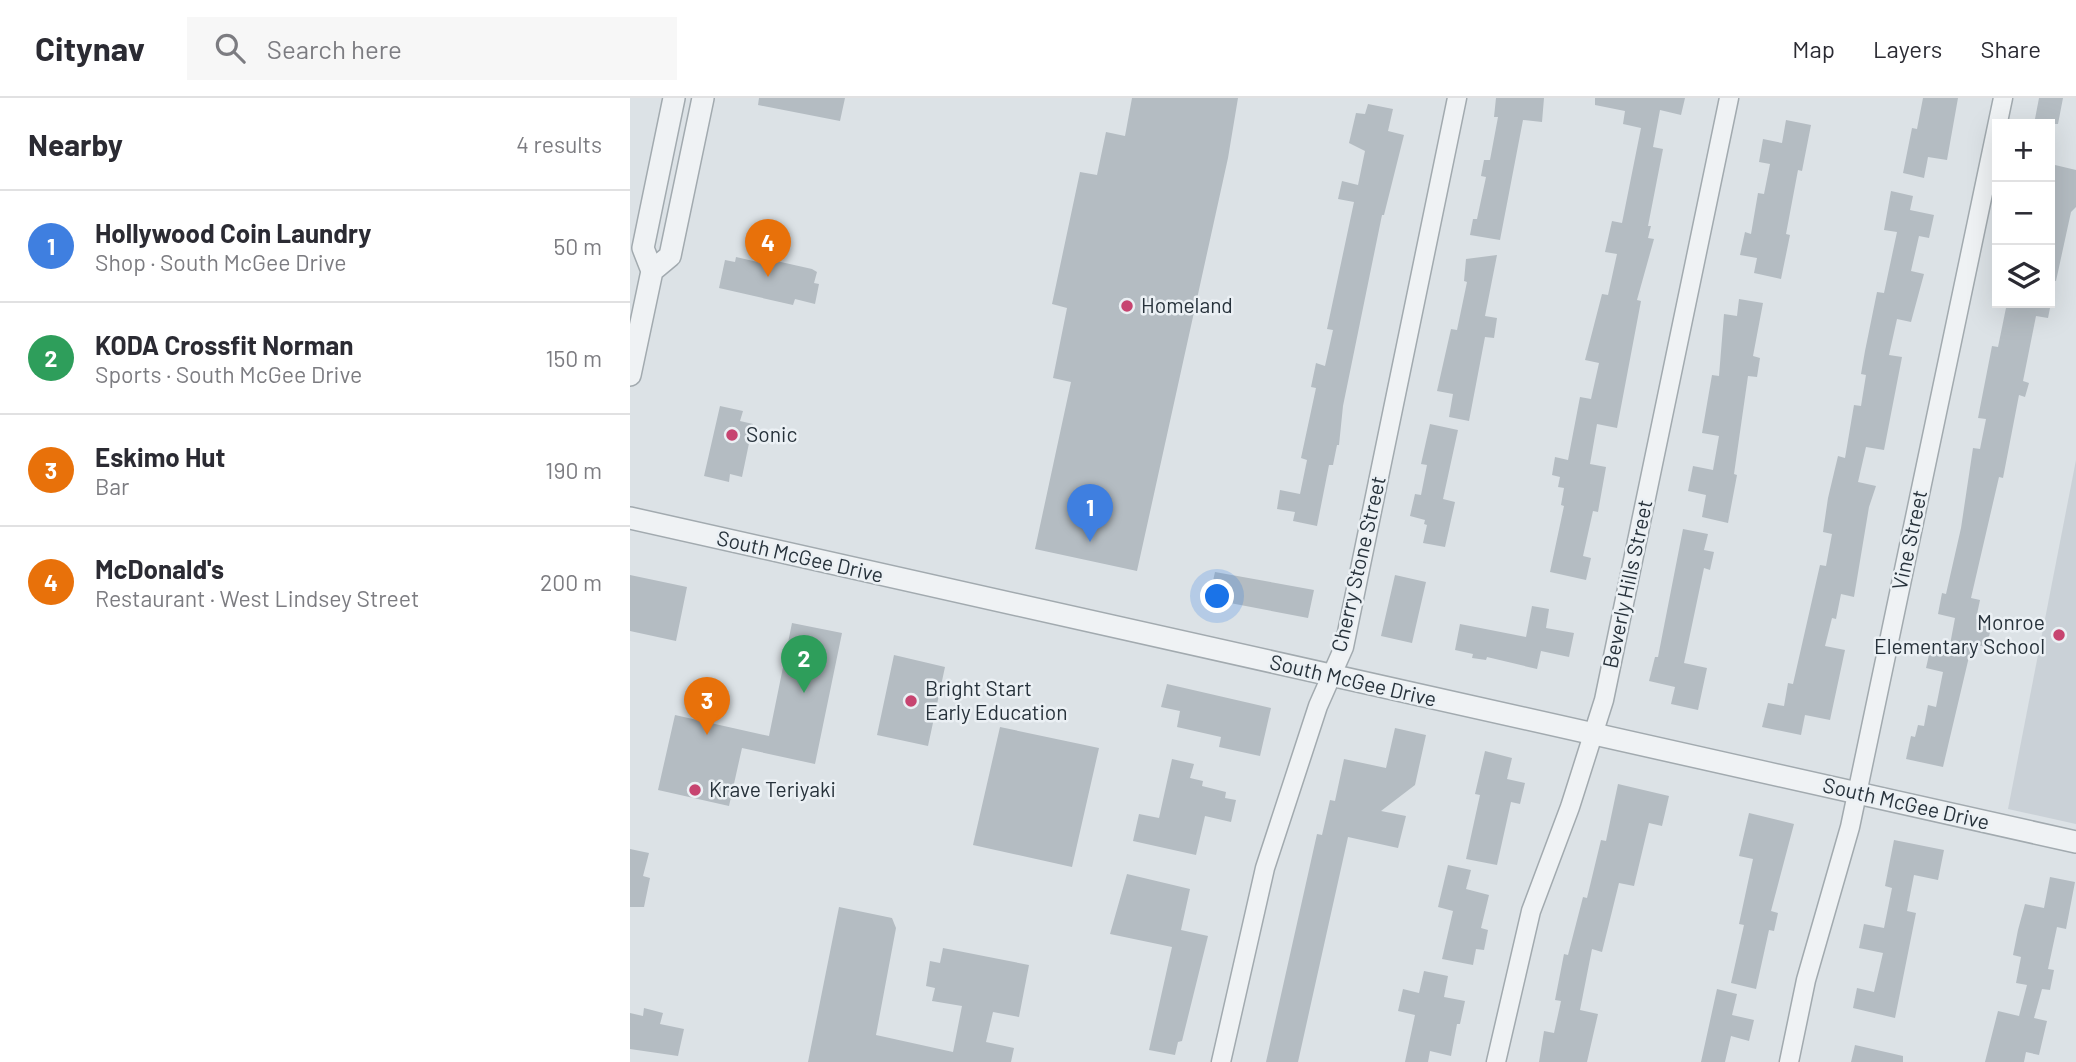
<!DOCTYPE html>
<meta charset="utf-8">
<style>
body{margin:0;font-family:Barlow,sans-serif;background:#f7f7f7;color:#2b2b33}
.controls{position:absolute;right:21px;top:21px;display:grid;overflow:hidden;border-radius:0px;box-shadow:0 7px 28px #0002}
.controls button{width:63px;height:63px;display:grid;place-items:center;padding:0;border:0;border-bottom:2px solid #e1e1e2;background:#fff;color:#2b2b33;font:35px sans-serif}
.you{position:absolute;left:588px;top:499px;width:24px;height:24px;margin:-18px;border:5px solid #fff;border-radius:50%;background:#1a73e8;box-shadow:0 0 0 10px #1a73e833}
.badge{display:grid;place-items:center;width:46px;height:46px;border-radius:50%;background:#c74470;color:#fff;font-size:23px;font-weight:700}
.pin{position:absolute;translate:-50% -58px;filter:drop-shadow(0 2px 4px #0008)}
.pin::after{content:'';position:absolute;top:37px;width:24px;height:21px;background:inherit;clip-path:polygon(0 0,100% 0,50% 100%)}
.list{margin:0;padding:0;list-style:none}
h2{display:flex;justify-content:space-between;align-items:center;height:91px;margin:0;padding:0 28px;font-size:30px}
h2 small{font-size:23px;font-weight:400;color:#7c7c81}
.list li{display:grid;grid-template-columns:46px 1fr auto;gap:21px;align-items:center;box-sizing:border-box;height:112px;padding:0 28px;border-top:2px solid #e1e1e2}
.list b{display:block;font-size:26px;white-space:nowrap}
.list p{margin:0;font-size:23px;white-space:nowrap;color:#7c7c81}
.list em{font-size:23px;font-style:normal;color:#7c7c81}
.icon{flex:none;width:38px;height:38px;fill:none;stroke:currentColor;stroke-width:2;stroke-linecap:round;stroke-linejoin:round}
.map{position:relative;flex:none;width:1446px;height:964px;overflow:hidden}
header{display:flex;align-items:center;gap:42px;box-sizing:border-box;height:98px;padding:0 35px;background:#fff;border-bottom:2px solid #e1e1e2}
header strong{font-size:33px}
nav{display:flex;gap:38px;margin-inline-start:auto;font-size:24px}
.search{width:490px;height:63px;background:#f7f7f7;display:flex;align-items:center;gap:18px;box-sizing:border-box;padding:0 24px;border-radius:0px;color:#7c7c81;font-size:26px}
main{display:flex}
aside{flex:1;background:#fff}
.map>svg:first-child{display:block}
</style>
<header>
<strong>Citynav</strong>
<div class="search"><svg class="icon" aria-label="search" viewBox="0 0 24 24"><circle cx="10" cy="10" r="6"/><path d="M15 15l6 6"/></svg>Search here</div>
<nav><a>Map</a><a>Layers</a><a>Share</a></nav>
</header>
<main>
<aside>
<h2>Nearby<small>4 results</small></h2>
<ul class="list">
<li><span class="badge" style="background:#3f7fe0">1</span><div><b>Hollywood Coin Laundry</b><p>Shop · South McGee Drive</p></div><em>50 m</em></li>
<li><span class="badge" style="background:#2e9e5b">2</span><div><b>KODA Crossfit Norman</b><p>Sports · South McGee Drive</p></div><em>150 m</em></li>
<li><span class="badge" style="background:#e8710a">3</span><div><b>Eskimo Hut</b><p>Bar</p></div><em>190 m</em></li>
<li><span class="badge" style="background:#e8710a">4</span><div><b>McDonald's</b><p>Restaurant · West Lindsey Street</p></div><em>200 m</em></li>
</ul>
</aside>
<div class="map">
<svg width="1446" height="964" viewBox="0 0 1446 964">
<rect width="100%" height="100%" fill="#dce2e6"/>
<!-- built -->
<path fill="#cad1d7" d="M1446 362V726L1378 711Z"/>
<!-- building -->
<path fill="#b4bcc2" d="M129 0H215L210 23 128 7Z
M502 0H608L598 60 507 473 405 451 441 284 423 280 437 210 422 206 450 74 467 77 476 34 495 38Z
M866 0H914L912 24 893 22 870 142 840 137 843 121H847L856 79 851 78 854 62H860L868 19H864Z
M965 0H1055L1051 17 1030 12 1023 49 1033 51 1018 128H1021L1018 140 1024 141 1007 202 1011 203 987 330 967 326 960 366 976 369 968 414 963 413 953 458 961 460 956 482 920 474 934 408 931 407 934 390 928 389 930 379 922 377 925 359 938 362 950 299 961 301 969 265 955 262 972 196 978 197 987 156 975 154 982 123 992 125 1011 30 993 26 995 13 965 7Z
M1293 0H1328L1317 62 1298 59 1294 80 1273 75 1282 30 1287 31Z
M1409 0H1433L1428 26H1404Z
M738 6 763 11 758 33 774 37 754 117H752L713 308 709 347H707L703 367H699L687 428 663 423 665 414 647 411 650 392 670 396 677 362 671 360 686 290 681 289 686 265 695 268 703 232 697 231 724 104 708 101 712 83 728 87 735 53 719 45 726 15 735 16Z
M1156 22 1181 27 1172 73 1168 72 1156 136 1160 137 1151 181 1124 175 1127 160 1110 157 1115 134 1121 136 1128 95 1134 96 1140 66 1129 64 1133 41 1152 45Z
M1425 67 1446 72V109L1441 114 1426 183 1420 182V89Z
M1261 93 1283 98 1280 112 1304 117 1299 140 1289 138 1281 173 1294 176 1281 224 1267 221 1259 257 1272 259 1254 352 1236 349 1228 384 1246 388 1239 409 1224 499 1211 496 1206 521 1202 520 1195 548 1215 552 1200 622 1175 617 1171 637 1132 629 1138 605 1154 608 1158 585 1163 586 1190 467 1196 468 1202 436 1193 434 1198 400 1208 358 1215 360 1224 307 1231 308 1236 277 1231 276 1235 253 1247 194 1254 195 1267 134 1254 132Z
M867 157 855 218 867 220 864 240 855 239 839 323 819 319 823 296 807 293 821 231 827 232 837 184 834 183 836 161Z
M106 159 132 165 133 160 182 171 187 174 184 185 189 186 185 206 165 201 163 207 89 190 95 162 105 164Z
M1109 201 1133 205 1123 258 1130 260 1127 279 1118 278 1104 376 1107 377 1098 425 1072 419 1076 397 1058 393 1063 368 1083 372 1089 338 1072 335 1082 277 1089 278 1094 216 1107 218Z
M1377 205H1421L1418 220 1406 218 1393 283 1399 285 1395 299 1389 297 1373 380 1369 379 1341 500 1350 502 1346 521 1362 524 1357 549 1342 546 1313 669 1276 661 1281 638 1285 639 1288 627 1294 628 1298 607 1306 609 1313 574 1296 570 1301 548 1319 552 1325 520 1308 516 1312 495 1316 496 1331 430 1343 350 1350 351 1356 321 1348 320 1362 248 1368 249Z
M90 308 113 313 110 323 123 326 112 379 100 376 99 384 74 378Z
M800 326 828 332 813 401 825 404 815 449 793 445 797 427 794 426 795 422 780 418 785 396 791 397 797 367 791 366Z
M1053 431 1078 436 1074 452 1084 454 1080 472 1074 470 1054 565 1077 570 1068 612 1041 606 1045 589 1019 583 1025 559H1028Z
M585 474 684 492 678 520 579 501Z
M0 477 57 489 46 543 0 533Z
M765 477 796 484 782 545 751 538Z
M902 508 919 511 916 530 944 535 939 559 911 553 907 571 857 559 856 562 842 560 843 556 825 552 830 526 896 539Z
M162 525 212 535 185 666 112 650 99 708 28 692 45 617 139 638Z
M264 557 315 569 298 648 247 637Z
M537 586 641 610 630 658 589 649 591 639 547 629 550 613 531 609Z
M370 629 469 650 442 769 343 747Z
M765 630 796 637 785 687 751 713 776 718 768 750 718 739 668 964H636L687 736 692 737 700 702 705 703 714 661 756 670Z
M855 653 882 660 877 681 895 685 890 706 881 704 867 767 836 761 850 697 845 696Z
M542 661 564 666 560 680 573 683 572 688 596 694 595 700 606 702 601 724 575 718 566 757 503 743 509 716 529 720Z
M988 686 1039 698 1032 728 1019 725 1004 788 989 785 972 854 962 851 950 912 968 916 957 964H909L914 933 924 935 931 903 925 902 934 856 938 857 953 799 957 800 971 742 976 743Z
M1119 715 1164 726 1141 813 1148 815 1144 833 1139 832 1126 891 1101 885 1114 827 1109 826 1123 761 1109 758Z
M1264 742 1314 752 1308 782 1284 777 1277 813 1286 815 1265 920 1223 910 1227 890 1244 894 1253 855 1229 850 1234 826 1254 830 1262 790 1255 788Z
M0 751 19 755 13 778 20 780 14 809H0Z
M818 767 841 772 836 791 859 797 851 830 858 832 854 852 846 851 843 867 812 861 823 813 808 809Z
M497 776 560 791 551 832 578 838 552 943 548 944 545 957 519 952 542 849 480 836Z
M1420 779 1445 784 1436 831 1427 829 1418 871 1424 872 1420 892 1412 891 1404 920 1417 923 1409 957 1396 954 1394 964H1355L1368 913 1389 918 1397 887 1386 885 1391 859 1383 857 1388 832 1395 806 1414 810Z
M209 809 262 820 266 830 246 937 323 954 332 908 302 903 305 890 296 888 300 863 310 865 313 850 399 867 389 919 363 914 356 944 384 950 381 964H178Z
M794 873 818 878 814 899 835 903 830 926H827L821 958 800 953 798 964H775L785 917 768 913 773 891 789 895Z
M1087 891 1107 896 1102 917 1124 922 1119 943 1101 938 1095 964H1071Z
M14 910 33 915 30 926 54 931 48 958 0 951V915L13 918Z
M1225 947 1273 958V964H1221Z"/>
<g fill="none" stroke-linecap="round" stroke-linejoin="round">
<!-- minor casing -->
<g stroke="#a2aaaf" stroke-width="21">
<path id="minor" d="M591 964 635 770 688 608 714 549 827 0
M866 964 901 813 940 709 974 602 1099 0
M1159 964 1176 882 1220 729 1373 0"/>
</g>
<!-- tertiary casing -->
<g stroke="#a2aaaf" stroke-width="24">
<path id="tertiary" d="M22 173 40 158 73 0
M0 277 22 173 13 150 44 0
M0 420 1446 744"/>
</g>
<!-- minor -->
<use href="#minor" stroke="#eff2f4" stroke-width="18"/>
<!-- tertiary -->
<use href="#tertiary" stroke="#eff2f4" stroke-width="21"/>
</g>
<!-- markers -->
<g fill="#c74470" stroke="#ebf0f4" stroke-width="2.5">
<circle cx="497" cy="208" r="7"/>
<circle cx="102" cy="337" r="7"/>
<circle cx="1429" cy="537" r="7"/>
<circle cx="281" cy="603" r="7"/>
<circle cx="65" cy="692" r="7"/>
</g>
<g text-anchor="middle" stroke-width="5" stroke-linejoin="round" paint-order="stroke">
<!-- poi labels -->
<g font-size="21" fill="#27323b" stroke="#ebf0f4" text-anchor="start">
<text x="511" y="215">Homeland</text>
<text x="116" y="344">Sonic</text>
<text x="1415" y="532" text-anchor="end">Monroe<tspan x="1415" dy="24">Elementary School</tspan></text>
<text x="295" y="598">Bright Start<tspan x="295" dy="24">Early Education</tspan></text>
<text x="79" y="699">Krave Teriyaki</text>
</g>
<!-- street labels -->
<g font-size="21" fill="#27323b" stroke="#ebf0f4">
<text transform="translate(1280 442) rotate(-78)" y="7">Vine Street</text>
<text transform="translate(170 459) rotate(13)" y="7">South McGee Drive</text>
<text transform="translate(729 466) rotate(-77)" y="7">Cherry Stone Street</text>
<text transform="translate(998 486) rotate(-78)" y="7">Beverly Hills Street</text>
<text transform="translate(723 583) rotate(13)" y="7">South McGee Drive</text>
<text transform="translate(1276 706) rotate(13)" y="7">South McGee Drive</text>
</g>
</g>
</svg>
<div class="controls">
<button>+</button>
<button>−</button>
<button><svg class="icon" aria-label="layers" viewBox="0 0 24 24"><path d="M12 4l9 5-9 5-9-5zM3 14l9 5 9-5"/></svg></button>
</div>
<div class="you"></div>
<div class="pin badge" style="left:460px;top:444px;background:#3f7fe0">1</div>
<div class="pin badge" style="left:174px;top:595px;background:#2e9e5b">2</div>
<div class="pin badge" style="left:77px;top:637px;background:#e8710a">3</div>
<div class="pin badge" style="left:138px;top:179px;background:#e8710a">4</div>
</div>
</main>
